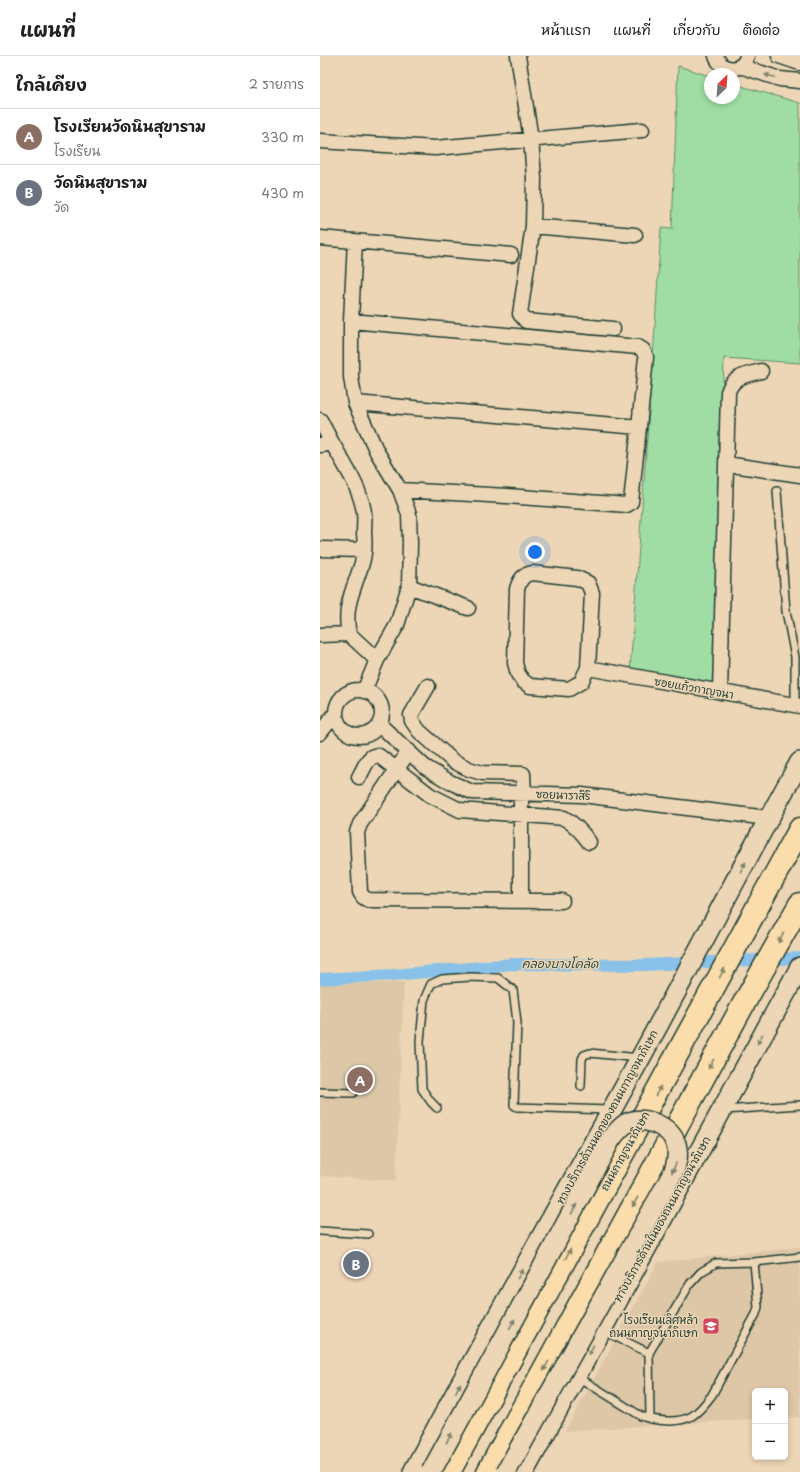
<!DOCTYPE html>
<html lang="th">
<meta charset="utf-8">
<style>
body{margin:0;font-family:"Playpen Sans","Playpen Sans Thai",sans-serif;background:#f6f6f6;color:#202124}
.controls{position:absolute;right:12px;bottom:12px;display:grid;overflow:hidden;border-radius:6px;box-shadow:0 2px 6px #0003}
.controls button{width:36px;height:36px;display:grid;place-items:center;padding:0;border:0;border-bottom:1px solid #e0e0e0;background:#fff;color:#202124;font:20px sans-serif}
.compass{position:absolute;left:384px;top:12px;width:36px;height:36px;border-radius:50%;background:#fff;box-shadow:0 2px 6px #0003;rotate:25deg}
.you{position:absolute;left:215px;top:496px;width:14px;height:14px;margin:-10px;border:3px solid #fff;border-radius:50%;background:#1a73e8;box-shadow:0 0 0 6px #1a73e833}
.badge{display:grid;place-items:center;width:26px;height:26px;border-radius:50%;background:#d1495b;color:#fff;font-size:13px;font-weight:700}
.pin{position:absolute;translate:-50% -50%;border:2px solid #fff;box-shadow:0 1px 4px #0006}
.list{margin:0;padding:0;list-style:none}
h2{display:flex;justify-content:space-between;align-items:center;height:52px;margin:0;padding:0 16px;font-size:17px}
h2 small{font-size:13px;font-weight:400;color:#757577}
.list li{display:grid;grid-template-columns:26px 1fr auto;gap:12px;align-items:center;box-sizing:border-box;height:56px;padding:0 16px;border-top:1px solid #e0e0e0}
.list b{display:block;font-size:15px;white-space:nowrap}
.list p{margin:0;font-size:13px;white-space:nowrap;color:#757577}
.list em{font-size:13px;font-style:normal;color:#757577}
.map{position:relative;flex:none;width:480px;height:1416px;overflow:hidden}
header{display:flex;align-items:center;gap:24px;box-sizing:border-box;height:56px;padding:0 20px;background:#fff;border-bottom:1px solid #e0e0e0}
header strong{font-size:19px}
nav{display:flex;gap:22px;margin-inline-start:auto;font-size:14px}
main{display:flex}
aside{flex:1;background:#fff}
.map>svg:first-child{display:block}
</style>
<header>
<strong>แผนที่</strong>
<nav><a>หน้าแรก</a><a>แผนที่</a><a>เกี่ยวกับ</a><a>ติดต่อ</a></nav>
</header>
<main>
<aside>
<h2>ใกล้เคียง<small>2 รายการ</small></h2>
<ul class="list">
<li><span class="badge" style="background:#8d6e63">A</span><div><b>โรงเรียนวัดนินสุขาราม</b><p>โรงเรียน</p></div><em>330 m</em></li>
<li><span class="badge" style="background:#6b7280">B</span><div><b>วัดนินสุขาราม</b><p>วัด</p></div><em>430 m</em></li>
</ul>
</aside>
<div class="map">
<svg width="480" height="1416" viewBox="0 0 480 1416">
<rect width="100%" height="100%" fill="#edd6b5"/>
<filter id="ink" filterUnits="userSpaceOnUse"><feTurbulence type="fractalNoise" baseFrequency=".025" numOctaves="2"/><feDisplacementMap in="SourceGraphic" scale="8" xChannelSelector="R" yChannelSelector="G"/><feConvolveMatrix kernelMatrix="1 2 1 2 8 2 1 2 1" color-interpolation-filters="sRGB"/></filter>
<g filter="url(#ink)">
<!-- built -->
<path fill="#dec7a7" d="M84 926 76 1125 0 1120V928Z
M480 1191V1361L465 1362V1335H435V1363L245 1375 338 1206Z"/>
<!-- green -->
<path fill="#a0dda4" stroke="#608d6c" d="M358 10 390 20V42H414V28L480 47V307L404 302 395 628 310 615 334 286 341 172 352 173Z"/>
<g fill="none" stroke-linecap="round" stroke-linejoin="round">
<!-- canal -->
<path stroke="#89c1e8" stroke-width="12" d="M0 923 73 919 193 908 323 909 480 902"/>
<!-- lane casing -->
<g stroke="#1f3d34" stroke-width="10">
<path id="lane" d="M457 435 466 555 475 601V649
M261 1030 262 1003 264 999 270 997 319 1002
M0 1036 33 1037
M117 1052 111 1046 102 1033 100 985 104 944 111 928 122 923 150 921 178 922 193 934 197 966 194 1049 197 1051 289 1054
M404 1054 480 1049
M0 1175 48 1178
M282 1274 329 1297
M258 1321 321 1360C335 1365 358 1368 372 1360 380 1355 386 1347 392 1339L436 1258 438 1251 434 1206
M330 1363 329 1297 370 1228 381 1216 396 1207 434 1206 480 1201"/>
</g>
<!-- street casing -->
<g stroke="#1f3d34" stroke-width="17">
<path id="street" d="M198 0 211 83 214 122 213 170 200 258 206 265 293 273
M396 0C401 16 423 17 427 0
M459 0 480 7
M420 10 460 23 480 25
M0 85 115 92 322 74
M213 170 315 179
M0 182 191 199
M35 185 31 265V321L35 347 319 371 311 446 307 449 187 440 80 434 89 458 90 488 89 530 77 569 57 604
M31 265 318 291 323 294 326 301 319 371
M35 347 57 396 80 434
M0 364 12 387
M0 389 12 387C24 408 40 431 44 456 45 463 44 470 44 477 45 487 45 497 42 507 34 533 23 551 29 578
M406 408 480 419
M0 493 44 494
M89 530 148 552
M0 579 29 578 57 604 44 635
M268 612 261 626 249 633 210 630 203 625 198 618 195 607 197 533C200 524 202 519 212 517L257 522 268 527 272 537 268 612 480 650
M108 630 91 659 92 665 99 675 133 705 149 713 162 717 203 718 204 738
M16 657a23 23 0 1 1 46 0a23 23 0 1 1-46 0Z
M400 636 408 336C413 320 427 319 441 315
M60 669 105 711 130 726 152 736 262 739 448 762
M0 677 16 657
M89 695 40 768 37 776 40 836 43 841 48 844 242 845
M39 721C44 713 48 697 59 700L110 739 140 754 244 762C255 768 262 776 269 786
M201 844V738"/>
</g>
<!-- secondary casing -->
<g stroke="#1f3d34" stroke-width="22">
<path id="secondary" d="M93 1416C167 1277 244 1140 320 1003 374 904 425 804 480 706
M204 1416 480 911"/>
</g>
<!-- highway casing -->
<g stroke="#1f3d34" stroke-width="25">
<path id="highway" d="M129 1416 480 773
M168 1416 423 949 480 848"/>
</g>
<!-- lane -->
<use href="#lane" stroke="#edd6b5" stroke-width="7"/>
<!-- street -->
<use href="#street" stroke="#edd6b5" stroke-width="14"/>
<!-- secondary -->
<use href="#secondary" stroke="#edd6b5" stroke-width="19"/>
<!-- highway -->
<use href="#highway" stroke="#faddab" stroke-width="22"/>
<!-- secondary-bridge casing -->
<g stroke="#1f3d34" stroke-width="22" stroke-linecap="butt">
<path id="secondary-bridge" d="M111 1416 220 1216 291 1083C296 1077 300 1071 307 1067 324 1059 350 1070 356 1088 359 1098 357 1106 354 1115L186 1416"/>
</g>
<!-- secondary-bridge -->
<use href="#secondary-bridge" stroke="#edd6b5" stroke-width="19"/>
</g>
<!-- one-way arrows -->
<defs><path id="oneway-solid" d="M-6-.8H1V-3.2L6.5 0L1 3.2V.8H-6Z"/></defs>
<g fill="#7c826e">
<use href="#oneway-solid" transform="translate(450 20) rotate(-165)"/>
<use href="#oneway-solid" transform="translate(423 811) rotate(-62)"/>
<use href="#oneway-solid" transform="translate(440 983) rotate(118)"/>
<use href="#oneway-solid" transform="translate(354 1112) rotate(113)"/>
<use href="#oneway-solid" transform="translate(254 1153) rotate(-62)"/>
<use href="#oneway-solid" transform="translate(200 1218) rotate(-61)"/>
<use href="#oneway-solid" transform="translate(192 1268) rotate(-61)"/>
<use href="#oneway-solid" transform="translate(271 1294) rotate(119)"/>
<use href="#oneway-solid" transform="translate(138 1332) rotate(-62)"/>
<use href="#oneway-solid" transform="translate(129 1382) rotate(-61)"/>
</g>
<g fill="#82856a">
<use href="#oneway-solid" transform="translate(461 882) rotate(119)"/>
<use href="#oneway-solid" transform="translate(402 917) rotate(-62)"/>
<use href="#oneway-solid" transform="translate(391 1008) rotate(119)"/>
<use href="#oneway-solid" transform="translate(338 1035) rotate(-61)"/>
<use href="#oneway-solid" transform="translate(315 1146) rotate(119)"/>
<use href="#oneway-solid" transform="translate(248 1198) rotate(-61)"/>
<use href="#oneway-solid" transform="translate(226 1310) rotate(119)"/>
</g>
</g>
<!-- icons -->
<defs>
<g id="school-square" transform="scale(0.9)"><rect x="-9" y="-9" width="18" height="18" rx="4" fill="#d1495b" stroke="#edd6b5"/><path d="M0-5L7-2L0 1L-7-2ZM-4 1L0 2.5L4 1V4Q0 6-4 4Z" fill="#fff"/></g>
</defs>
<g fill-rule="evenodd">
<use href="#school-square" x="391" y="1270"/>
</g>
<g text-anchor="middle" stroke-width="3" stroke-linejoin="round" paint-order="stroke">
<!-- street labels -->
<g font-size="11" fill="#1f3d34" stroke="#edd6b5">
<text transform="translate(374 632) rotate(10)" y="4">ซอยแก้วกาญจนา</text>
<text transform="translate(243 739) rotate(2)" y="4">ซอยนาราสิริ</text>
<text transform="translate(287 1061) rotate(-61)" y="4">ทางบริการด้านนอกของถนนกาญจนาภิเษก</text>
<text transform="translate(305 1095) rotate(-61)" y="4">ถนนกาญจนาภิเษก</text>
<text transform="translate(342 1163) rotate(-61)" y="4">ทางบริการด้านในของถนนกาญจนาภิเษก</text>
</g>
<!-- poi labels -->
<g font-size="11" fill="#1f3d34" stroke="#edd6b5" text-anchor="end">
<text x="378" y="1268">โรงเรียนเลิศหล้า<tspan x="378" dy="13">ถนนกาญจนาภิเษก</tspan></text>
</g>
<!-- water labels -->
<g font-size="12" font-style="italic" fill="#2a4a46" stroke="#edd6b5">
<text x="240" y="912">คลองบางโคลัด</text>
</g>
</g>
</svg>
<div class="controls">
<button>+</button>
<button>−</button>
</div>
<svg class="compass" viewBox="-18 -18 36 36"><path d="M0-13l5 13h-10z" fill="#e53935"/><path d="M0 13l5-13h-10z" fill="#757577"/></svg>
<div class="you"></div>
<div class="pin badge" style="left:40px;top:1024px;background:#8d6e63">A</div>
<div class="pin badge" style="left:36px;top:1208px;background:#6b7280">B</div>
</div>
</main>
